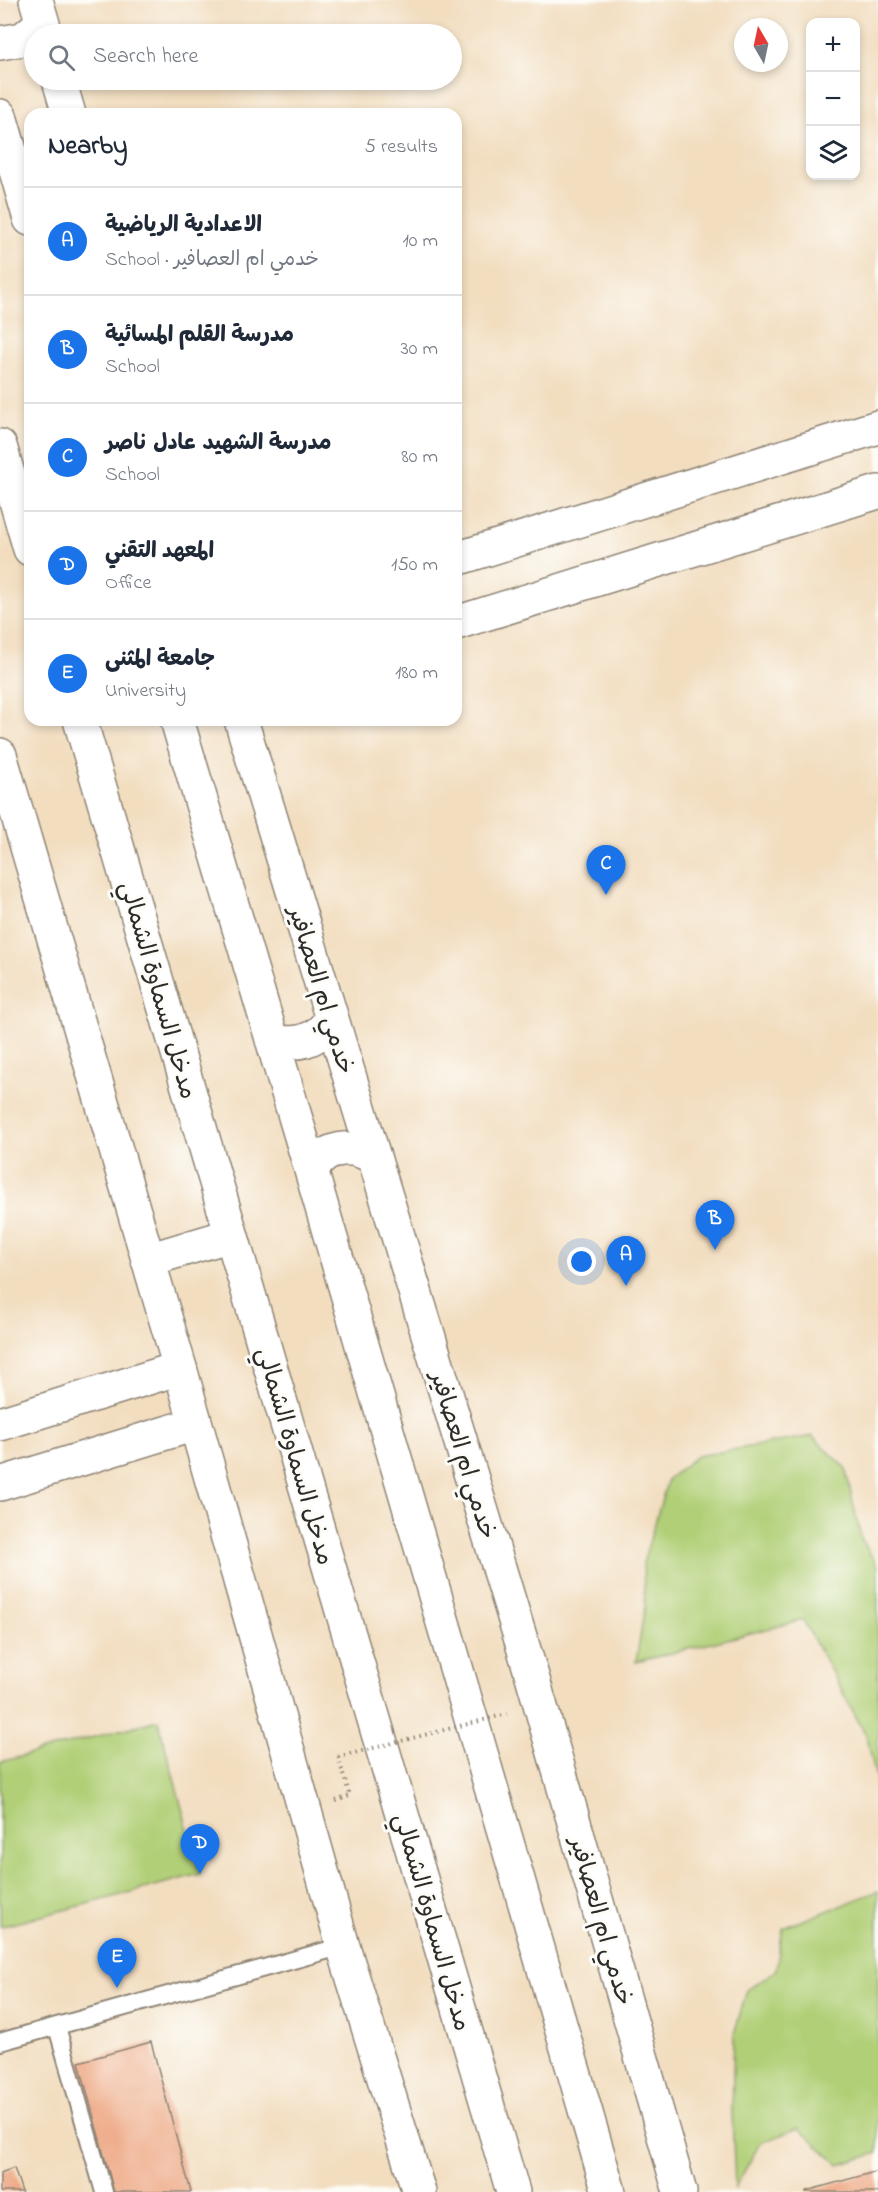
<!DOCTYPE html>
<meta charset="utf-8">
<style>
body{margin:0;font-family:"Indie Flower","Playpen Sans Arabic",sans-serif;background:#f2f2f3;color:#1f2937}
.controls{position:absolute;right:18px;top:18px;display:grid;overflow:hidden;border-radius:12px;box-shadow:0 3px 9px #0003}
.controls button{width:54px;height:54px;display:grid;place-items:center;padding:0;border:0;border-bottom:2px solid #e0e1e3;background:#fff;color:#1f2937;font:30px sans-serif}
.compass{position:absolute;left:734px;top:18px;width:54px;height:54px;border-radius:50%;background:#fff;box-shadow:0 3px 9px #0003;rotate:351deg}
.you{position:absolute;left:582px;top:1262px;width:21px;height:21px;margin:-15px;border:4px solid #fff;border-radius:50%;background:#1a73e8;box-shadow:0 0 0 9px #1a73e833}
.badge{display:grid;place-items:center;width:39px;height:39px;border-radius:50%;background:#1a73e8;color:#fff;font-size:20px;font-weight:700}
.pin{position:absolute;translate:-50% -50px;filter:drop-shadow(0 2px 3px #0008)}
.pin::after{content:'';position:absolute;top:32px;width:21px;height:18px;background:inherit;clip-path:polygon(0 0,100% 0,50% 100%)}
.list{margin:0;padding:0;list-style:none}
h2{display:flex;justify-content:space-between;align-items:center;height:78px;margin:0;padding:0 24px;font-size:26px}
h2 small{font-size:20px;font-weight:400;color:#747a83}
.list li{display:grid;grid-template-columns:39px 1fr auto;gap:18px;align-items:center;box-sizing:border-box;height:108px;padding:0 24px;border-top:2px solid #e0e1e3}
.list b{display:block;font-size:22px;white-space:nowrap}
.list p{margin:0;font-size:20px;white-space:nowrap;color:#747a83}
.list em{font-size:20px;font-style:normal;color:#747a83}
.icon{flex:none;width:33px;height:33px;fill:none;stroke:currentColor;stroke-width:2;stroke-linecap:round;stroke-linejoin:round}
.map{position:relative;flex:none;width:878px;height:2192px;overflow:hidden}
.search{position:absolute;background:#fff;box-shadow:0 3px 9px #0003;left:24px;top:24px;width:438px;height:66px;display:flex;align-items:center;gap:15px;box-sizing:border-box;padding:0 21px;border-radius:33px;color:#747a83;font-size:22px}
.panel{position:absolute;background:#fff;box-shadow:0 3px 9px #0003;left:24px;top:108px;width:438px;height:618px;border-radius:18px}
.map>svg:first-child{display:block}
</style>
<div class="map">
<svg width="878" height="2192" viewBox="0 0 878 2192">
<rect width="100%" height="100%" fill="#fdfcf7"/>
<filter id="ink" filterUnits="userSpaceOnUse"><feTurbulence type="fractalNoise" baseFrequency=".0167" numOctaves="2"/><feDisplacementMap in="SourceGraphic" scale="12" xChannelSelector="R" yChannelSelector="G"/><feConvolveMatrix kernelMatrix="1 2 1 2 8 2 1 2 1" color-interpolation-filters="sRGB"/></filter>
<filter id="wash" filterUnits="userSpaceOnUse"><feTurbulence type="fractalNoise" baseFrequency=".008" numOctaves="4" result="noise"/><feDisplacementMap in="SourceGraphic" scale="24" xChannelSelector="R" yChannelSelector="G"/><feGaussianBlur stdDeviation="1.35" result="paint"/><feColorMatrix in="noise" values="0 0 0 0 0 0 0 0 0 0 0 0 0 0 0 0 0 1.4 0 .05"/><feComposite in="paint" operator="in"/></filter>
<g filter="url(#wash)">
<rect width="100%" height="100%" fill="#f2ddbf"/>
<!-- green -->
<path fill="#b0cf76" stroke="#6e7d50" stroke-width="1.5" d="M812 1436 845 1467 861 1538 878 1567V1787L867 1737 803 1620 636 1662 645 1606 643 1563 668 1479 697 1456Z
M158 1720 200 1874 0 1927V1762Z
M878 1891V2153L839 2165 798 2128 760 2143 735 2188 732 2111 734 2034 747 1990 776 1970 783 1928Z"/>
<g id="blocks">
<!-- building -->
<path fill="#eea885" d="M151 2042 191 2192H114L79 2062Z
M14 2168 22 2192H0V2173Z
M878 2171V2192H806V2191Z"/>
</g>
</g>
<g filter="url(#ink)">
<use href="#blocks" fill-opacity="0" stroke="#8e8475" stroke-width="1.5"/>
<g fill="none" stroke-linecap="round" stroke-linejoin="round">
<!-- lane casing -->
<g stroke="#8e8475" stroke-width="20">
<path id="lane" d="M57 2027 104 2192
M0 2042 343 1946"/>
</g>
<!-- street casing -->
<g stroke="#8e8475" stroke-width="36">
<path id="street" d="M456 559 878 427
M456 623 878 492
M0 1424 180 1368
M0 1484 195 1424"/>
</g>
<!-- secondary casing -->
<g stroke="#8e8475" stroke-width="36">
<path id="secondary" d="M36 0 46 34
M59 80 69 114
M241 720 532 1676 680 2192
M0 755 180 1368 343 1946 419 2192"/>
</g>
<!-- highway casing -->
<g stroke="#8e8475" stroke-width="36">
<path id="highway" d="M0 43 23 39 42 23
M0 116 30 219
M0 446 30 549
M80 720 513 2192
M177 720 311 1170 609 2192
M272 1040C296 1047 318 1041 331 1019
M311 1170C326 1147 350 1143 373 1157
M148 1260 231 1235"/>
</g>
<!-- path -->
<path stroke="#8e8475" stroke-width="4" stroke-dasharray="1.5 4.5" stroke-linecap="butt" d="M336 1801 350 1796 338 1757"/>
<!-- lane -->
<use href="#lane" stroke="#fff" stroke-width="16"/>
<!-- street -->
<use href="#street" stroke="#fff" stroke-width="33"/>
<!-- secondary -->
<use href="#secondary" stroke="#fff" stroke-width="33"/>
<!-- highway -->
<use href="#highway" stroke="#fff" stroke-width="33"/>
<!-- path-bridge -->
<path stroke="#8e8475" stroke-width="4" stroke-dasharray="1.5 4.5" stroke-linecap="butt" d="M338 1757 507 1714"/>
</g>
</g>
<g text-anchor="middle" stroke-width="6" stroke-linejoin="round" paint-order="stroke">
<!-- street labels -->
<g font-size="24" fill="#2b2b2b" stroke="#fdfcf7">
<text transform="translate(159 990) rotate(74)" y="8">مدخل السماوة الشمالي</text>
<text transform="translate(322 990) rotate(73)" y="8">خدمي ام العصافير</text>
<text transform="translate(464 1455) rotate(73)" y="8">خدمي ام العصافير</text>
<text transform="translate(296 1456) rotate(74)" y="8">مدخل السماوة الشمالي</text>
<text transform="translate(602 1921) rotate(74)" y="8">خدمي ام العصافير</text>
<text transform="translate(433 1922) rotate(74)" y="8">مدخل السماوة الشمالي</text>
</g>
</g>
</svg>
<div class="controls">
<button>+</button>
<button>−</button>
<button><svg class="icon" aria-label="layers" viewBox="0 0 24 24"><path d="M12 4l9 5-9 5-9-5zM3 14l9 5 9-5"/></svg></button>
</div>
<svg class="compass" viewBox="-18 -18 36 36"><path d="M0-13l5 13h-10z" fill="#e53935"/><path d="M0 13l5-13h-10z" fill="#747a83"/></svg>
<div class="you"></div>
<div class="pin badge" style="left:626px;top:1286px">A</div>
<div class="pin badge" style="left:715px;top:1250px">B</div>
<div class="pin badge" style="left:606px;top:895px">C</div>
<div class="pin badge" style="left:200px;top:1874px">D</div>
<div class="pin badge" style="left:117px;top:1988px">E</div>
<div class="search"><svg class="icon" aria-label="search" viewBox="0 0 24 24"><circle cx="10" cy="10" r="6"/><path d="M15 15l6 6"/></svg>Search here</div>
<section class="panel">
<h2>Nearby<small>5 results</small></h2>
<ul class="list">
<li><span class="badge">A</span><div><b>الاعدادية الرياضية</b><p>School · خدمي ام العصافير</p></div><em>10 m</em></li>
<li><span class="badge">B</span><div><b>مدرسة القلم المسائية</b><p>School</p></div><em>30 m</em></li>
<li><span class="badge">C</span><div><b>مدرسة الشهيد عادل ناصر</b><p>School</p></div><em>80 m</em></li>
<li><span class="badge">D</span><div><b>المعهد التقني</b><p>Office</p></div><em>150 m</em></li>
<li><span class="badge">E</span><div><b>جامعة المثنى</b><p>University</p></div><em>180 m</em></li>
</ul>
</section>
</div>
